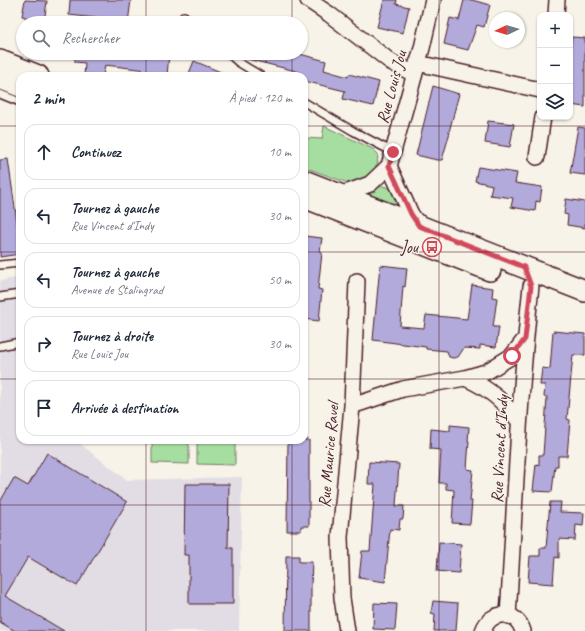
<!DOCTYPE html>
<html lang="fr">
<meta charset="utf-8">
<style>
body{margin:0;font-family:Caveat,sans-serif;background:#f2f2f3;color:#1f2937}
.controls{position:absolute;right:12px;top:12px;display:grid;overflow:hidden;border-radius:8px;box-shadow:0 1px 3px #0004}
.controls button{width:36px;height:36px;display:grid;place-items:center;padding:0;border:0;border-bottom:1px solid #e0e1e3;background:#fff;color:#1f2937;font:20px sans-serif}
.compass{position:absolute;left:489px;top:12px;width:36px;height:36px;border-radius:50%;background:#fff;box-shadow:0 1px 3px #0004;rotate:266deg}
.stop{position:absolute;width:12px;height:12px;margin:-9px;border:3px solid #d1495b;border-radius:50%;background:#fff}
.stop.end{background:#d1495b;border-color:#fff;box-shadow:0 1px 4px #0008}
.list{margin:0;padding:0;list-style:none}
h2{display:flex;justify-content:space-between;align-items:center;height:52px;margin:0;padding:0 16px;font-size:17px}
h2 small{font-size:13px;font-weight:400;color:#747a83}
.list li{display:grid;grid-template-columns:26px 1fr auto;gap:12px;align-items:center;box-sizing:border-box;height:56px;margin:0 8px 8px;padding:0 8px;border:1px solid #e0e1e3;border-radius:12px}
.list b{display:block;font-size:15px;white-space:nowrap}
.list p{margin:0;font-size:13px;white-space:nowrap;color:#747a83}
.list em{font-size:13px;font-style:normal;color:#747a83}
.icon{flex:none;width:22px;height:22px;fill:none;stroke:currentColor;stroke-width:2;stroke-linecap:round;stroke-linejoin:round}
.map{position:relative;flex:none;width:585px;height:631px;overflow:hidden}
.search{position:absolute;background:#fff;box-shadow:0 1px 3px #0004;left:16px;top:16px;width:292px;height:44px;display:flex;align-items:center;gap:10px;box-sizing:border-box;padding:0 14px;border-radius:22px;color:#747a83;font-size:15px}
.panel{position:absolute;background:#fff;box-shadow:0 1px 3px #0004;left:16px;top:72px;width:292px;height:372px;border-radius:12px}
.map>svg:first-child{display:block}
</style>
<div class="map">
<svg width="585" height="631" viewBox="0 0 585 631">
<rect width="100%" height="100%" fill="#f7f3e8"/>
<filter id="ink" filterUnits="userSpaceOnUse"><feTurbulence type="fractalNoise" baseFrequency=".025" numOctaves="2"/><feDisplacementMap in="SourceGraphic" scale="8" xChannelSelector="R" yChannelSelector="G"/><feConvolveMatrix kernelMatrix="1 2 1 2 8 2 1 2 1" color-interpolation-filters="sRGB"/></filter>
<g filter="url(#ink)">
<!-- built -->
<path fill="#e2dde4" d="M20 277V440H75L127 480 242 477 239 631H0V281Z"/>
<!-- green -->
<path fill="#a6dda1" stroke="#787e66" d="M324 126 373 149 378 154 377 167 371 175 360 182 348 183 304 167V138L322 139Z
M382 186C395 187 396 198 401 209L365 195 366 192Z
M152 440H189V464L152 463Z
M197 440H235V465L197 464Z"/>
<!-- building -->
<path fill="#b2aadb" stroke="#4a1f2b" d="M25 0 47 1 44 23H25L26 17 22 16Z
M70 0H131L128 23H114V20L69 15Z
M384 0H397L396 4 409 7 403 33 377 27Z
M464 0H472L490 5 484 27 477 25 468 50 444 44 450 18 459 20Z
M572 37 585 38V107L570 105V53Z
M75 53H169L167 76H146L147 70 105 65 103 76H84L85 63 75 62Z
M244 53H296L326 61 324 70 348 77 349 74 379 82 373 106 343 99 345 91 304 81V76H299L300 72 243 58Z
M194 61 228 75V76H188Z
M433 86 459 94 449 132H450L442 160H437L416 155Z
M488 121 514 124 510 147 485 143Z
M578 127 585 128V175L570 173Z
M8 159 20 243V254L0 257V160Z
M478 167 517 173 515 183 542 187 540 202 536 201 535 211 511 207 513 198 490 195 492 185 475 181Z
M566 199 585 202V228L567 225 568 215 564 214Z
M304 236 322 238 320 252 322 253 318 289 322 290 319 321 304 319Z
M380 265 407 268 405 287 403 286 400 326 424 328 426 315 467 319 472 285 493 288 492 297 497 298 493 327H499L496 347 480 345V349L464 348 458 357 453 358 449 357 447 351 426 349V347L373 340Z
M553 331 585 334V355H573L567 419 570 420 567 456H558V466H555L552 492 533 491 536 464 539 465V455H543L547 397H544L545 385H540L542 368 550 369Z
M450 425 469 427 468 441H469L467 469 473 470 470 501H472L470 524 452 523 454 490 446 489V483H439L441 450 430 449 431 429 450 431Z
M288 440H309V526H301V531H287Z
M47 453 127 502 77 586 28 557 5 596 64 631H15L0 622V502L14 478 28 486Z
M369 462 399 464 396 506H404L403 519H400L399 530 390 529 385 582 359 578 362 551H370L375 484H368Z
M185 484H229L228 548H233V604H189V555H184Z
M550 502H561L560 512 584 513 583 526 576 525 575 540 559 539V558L555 557 553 584 528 582 530 556H540V548H546Z
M439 542 461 544 459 573 437 571Z
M286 556H299V562H312L311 586V631H285Z
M433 601 458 603 456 631H434L435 614 431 613Z
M374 603 397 604 395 630 373 629Z"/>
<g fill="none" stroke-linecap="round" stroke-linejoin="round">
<!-- lane casing -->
<g stroke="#4a1f2b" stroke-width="10">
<path id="lane" d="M184 16 193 23
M228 53 238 62 261 76
M0 94 20 102
M304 102 353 131 393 152
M0 265 20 263
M0 297 20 294
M0 346 20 342"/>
</g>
<!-- street casing -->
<g stroke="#4a1f2b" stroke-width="18">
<path id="street" d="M308 0 329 14 391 62 414 74
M556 15 557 0
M417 63 540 90
M537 157 543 117
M340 195 370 184 389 166
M419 226 411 214 389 166 422 48 433 0
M465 378C489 388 504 402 519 421
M352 406 403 389 465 378 486 372 512 356 525 339
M508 616C515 506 519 395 531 286
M347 631 342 598 340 537 352 406 357 281
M483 631C490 610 516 609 523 631"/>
</g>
<!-- secondary casing -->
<g stroke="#4a1f2b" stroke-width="24">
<path id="secondary" d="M0 61 38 76
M0 78 20 86
M304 181 585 291
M304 197 490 270"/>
</g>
<!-- lane -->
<use href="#lane" stroke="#f7f3e8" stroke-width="7"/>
<!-- street -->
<use href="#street" stroke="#f7f3e8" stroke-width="15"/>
<!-- secondary -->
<use href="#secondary" stroke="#f7f3e8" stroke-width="21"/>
</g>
</g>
<g fill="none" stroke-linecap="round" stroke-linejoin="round" filter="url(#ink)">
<!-- route -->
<path stroke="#d1495b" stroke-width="5" d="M393 152 389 166 411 214 419 226 524 267 531 286 525 339 512 356"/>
</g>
<!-- grid -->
<path fill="none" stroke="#4a1f2b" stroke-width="1" stroke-opacity="0.55" d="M146 0V23M292 0V23M439 0V631M146 53V76M292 53V76M0 126H20M304 126H585M0 252H20M304 252H585M0 379H20M304 379H585M146 440V631M292 440V631M0 505H585"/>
<!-- icons -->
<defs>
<g id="bus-ring" transform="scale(1)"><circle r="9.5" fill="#f7f3e8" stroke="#d1495b" stroke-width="1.5"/><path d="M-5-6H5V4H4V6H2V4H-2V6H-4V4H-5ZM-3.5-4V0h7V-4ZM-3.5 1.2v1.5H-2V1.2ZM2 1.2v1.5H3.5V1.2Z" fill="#d1495b"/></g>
</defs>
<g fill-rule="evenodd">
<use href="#bus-ring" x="432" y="247"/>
</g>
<g text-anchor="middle" stroke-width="3" stroke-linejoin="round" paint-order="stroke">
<!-- street labels -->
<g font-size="17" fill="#4a1f2b" stroke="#f7f3e8">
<text transform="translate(391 87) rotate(-75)" y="6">Rue Louis Jou</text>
<text transform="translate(499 449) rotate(-87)" y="6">Rue Vincent d'Indy</text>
<text transform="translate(328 455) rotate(-85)" y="6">Rue Maurice Ravel</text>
</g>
<!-- poi labels -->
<g font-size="17" fill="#4a1f2b" stroke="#f7f3e8" text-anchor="end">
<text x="418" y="253">Jou</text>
</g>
</g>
</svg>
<div class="controls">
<button>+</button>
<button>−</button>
<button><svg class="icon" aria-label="layers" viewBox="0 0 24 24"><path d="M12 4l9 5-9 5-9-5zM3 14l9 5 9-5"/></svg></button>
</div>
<svg class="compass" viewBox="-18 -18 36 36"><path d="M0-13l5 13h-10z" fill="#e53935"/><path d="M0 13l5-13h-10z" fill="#747a83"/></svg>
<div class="stop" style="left:512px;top:356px"></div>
<div class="stop end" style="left:393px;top:152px"></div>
<div class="search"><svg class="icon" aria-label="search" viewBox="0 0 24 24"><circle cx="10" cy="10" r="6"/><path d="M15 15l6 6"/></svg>Rechercher</div>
<section class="panel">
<h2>2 min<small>À pied · 120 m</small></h2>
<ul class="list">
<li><svg class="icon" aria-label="ahead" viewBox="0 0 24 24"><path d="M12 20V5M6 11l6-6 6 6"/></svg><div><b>Continuez</b></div><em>10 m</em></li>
<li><svg class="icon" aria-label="left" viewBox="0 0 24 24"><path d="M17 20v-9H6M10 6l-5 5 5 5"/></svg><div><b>Tournez à gauche</b><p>Rue Vincent d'Indy</p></div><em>30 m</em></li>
<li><svg class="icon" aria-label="left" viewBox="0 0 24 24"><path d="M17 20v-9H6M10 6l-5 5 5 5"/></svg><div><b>Tournez à gauche</b><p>Avenue de Stalingrad</p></div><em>50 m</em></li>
<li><svg class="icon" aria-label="right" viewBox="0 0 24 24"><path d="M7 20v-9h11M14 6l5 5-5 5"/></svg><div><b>Tournez à droite</b><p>Rue Louis Jou</p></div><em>30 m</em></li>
<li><svg class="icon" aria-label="arrive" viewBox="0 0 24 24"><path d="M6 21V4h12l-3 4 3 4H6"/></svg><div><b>Arrivée à destination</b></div></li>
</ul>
</section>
</div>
